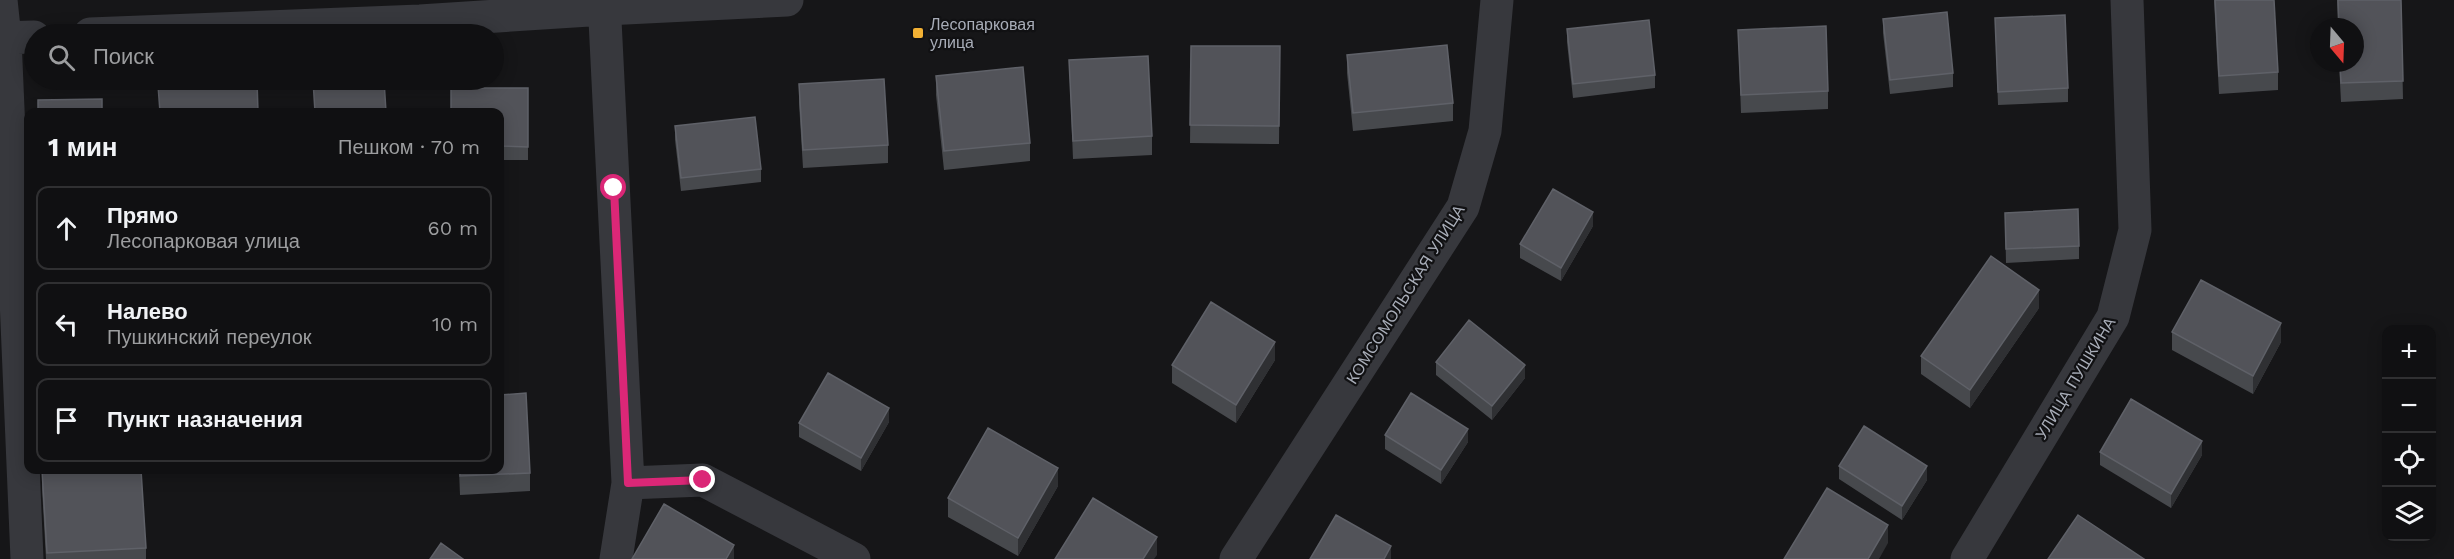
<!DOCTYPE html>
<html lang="ru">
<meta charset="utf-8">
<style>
body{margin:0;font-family:"Work Sans",sans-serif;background:#19191b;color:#f1f3f6}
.controls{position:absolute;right:18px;bottom:18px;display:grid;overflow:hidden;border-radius:12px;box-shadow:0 3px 15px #0003}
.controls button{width:54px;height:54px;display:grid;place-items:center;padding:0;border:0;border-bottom:2px solid #303032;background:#101012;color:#f1f3f6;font:30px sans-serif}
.compass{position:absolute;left:2310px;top:18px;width:54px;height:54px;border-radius:50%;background:#101012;box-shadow:0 3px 15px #0003;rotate:161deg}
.stop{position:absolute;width:18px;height:18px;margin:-14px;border:4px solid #db2777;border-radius:50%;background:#fff}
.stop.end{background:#db2777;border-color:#fff;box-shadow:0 2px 6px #0008}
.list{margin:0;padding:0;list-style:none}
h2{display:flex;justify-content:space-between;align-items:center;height:78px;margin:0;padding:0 24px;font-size:26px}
h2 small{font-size:20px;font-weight:400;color:#9c9d9f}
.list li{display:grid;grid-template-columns:39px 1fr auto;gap:18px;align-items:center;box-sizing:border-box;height:84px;margin:0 12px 12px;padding:0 12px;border:2px solid #303032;border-radius:12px}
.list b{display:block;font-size:22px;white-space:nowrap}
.list p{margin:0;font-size:20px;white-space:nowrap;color:#9c9d9f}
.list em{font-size:20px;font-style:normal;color:#9c9d9f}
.icon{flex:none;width:33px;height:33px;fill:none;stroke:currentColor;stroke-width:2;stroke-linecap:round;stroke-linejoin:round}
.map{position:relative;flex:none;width:2454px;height:559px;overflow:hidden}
.search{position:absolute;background:#101012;box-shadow:0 3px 15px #0003;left:24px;top:24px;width:480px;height:66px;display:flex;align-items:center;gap:15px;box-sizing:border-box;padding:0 21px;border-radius:33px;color:#9c9d9f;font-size:22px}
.panel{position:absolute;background:#101012;box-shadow:0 3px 15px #0003;left:24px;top:108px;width:480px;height:366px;border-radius:12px}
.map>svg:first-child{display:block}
</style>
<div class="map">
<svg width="2454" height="559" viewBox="0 0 2454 559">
<rect width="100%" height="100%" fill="#161618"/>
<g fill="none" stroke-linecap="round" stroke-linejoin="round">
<!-- minor -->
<path stroke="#37383d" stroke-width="33" d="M1 0 5 38 27 559
M604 0 628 483 616 559
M90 34 420 21 605 9 787 0
M0 38 34 37
M628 483 703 480 854 559
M1236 559 1463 207 1485 131 1497 0
M1967 559 2113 317 2135 230 2127 0"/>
</g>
<!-- wall -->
<path fill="#47494d" d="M2214 0H2274L2278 72V90L2219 94Z
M2337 0H2401L2403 99 2341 102 2339 63H2355V27H2338Z
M1995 18 2068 88V102L1998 105Z
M1883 19 1953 73V87L1890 94 1883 33Z
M1567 29 1655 75V88L1573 98 1567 42Z
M1738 30 1828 91V109L1741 113Z
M1191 46H1280L1279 144 1190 143Z
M1347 55 1453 103V121L1353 131 1347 73Z
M1069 60 1152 136V155L1073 159Z
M936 76 1030 143V161L944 170 936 95Z
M799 84 888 145V163L803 168 799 103Z
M528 88V160H500V112Z
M675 126 761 169V182L681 191 675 140Z
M2005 213 2079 246V259L2006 263Z
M1593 226 1561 281 1520 258V244Z
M2039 308 1970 408 1921 374V356Z
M2172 332 2281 342 2253 394 2172 350Z
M1275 360 1236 423 1172 383V365Z
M1436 362 1525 378 1492 420 1436 375Z
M889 422 861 471 799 437V423Z
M1385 435 1468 442 1441 484 1385 449Z
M2100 452 2202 455 2171 508 2100 465Z
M1839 466 1927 480 1902 520 1839 479Z
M42 470 146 548V559H46L42 488Z
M459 470H500L530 473V491L460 495Z
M1058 486 1018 556 948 517V498Z"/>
<!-- shaded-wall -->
<path fill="#2f3033" d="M1593 212V226L1561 281V268Z
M2039 290V308L1970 408V390Z
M2281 323V342L2253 394V376Z
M1275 342V360L1236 423V405Z
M1525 365V378L1492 420V406Z
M889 408V422L861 471V458Z
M1468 429V442L1441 484V470Z
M2202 441V455L2171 508V494Z
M1927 466V480L1902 520V506Z
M1058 468V486L1018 556V538Z
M1888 525V543L1879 559H1868Z
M1157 537V555L1154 559H1143Z
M734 545V559H726Z
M1391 546V559H1384Z"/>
<!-- building -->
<path fill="#525359" stroke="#5f6168" stroke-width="1.5" d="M2215 0H2274L2278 72 2219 76Z
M2338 0H2401L2403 81 2341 83 2340 63H2355V27H2339Z
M1947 12 1953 73 1890 80 1883 19Z
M2065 15 2068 88 1998 92 1995 18Z
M1649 20 1655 75 1573 84 1567 29Z
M1826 26 1828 91 1741 95 1738 30Z
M1447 45 1453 103 1353 113 1347 55Z
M1191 46H1280L1279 126 1190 125Z
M1148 56 1152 136 1073 141 1069 60Z
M1023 67 1030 143 944 151 936 76Z
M884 79 888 145 803 150 799 84Z
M257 80 258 112H160L158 85Z
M313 80H384L386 112H315Z
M451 88H528V147L500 146V112H451Z
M102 99V112H38V100Z
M755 117 761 169 681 178 675 126Z
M1553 189 1593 212 1561 268 1520 244Z
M2078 209 2079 246 2006 249 2005 213Z
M1991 256 2039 290 1970 390 1921 356Z
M2201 280 2281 323 2253 376 2172 332Z
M1211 302 1275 342 1236 405 1172 365Z
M1469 320 1525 365 1492 406 1436 362Z
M828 373 889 408 861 458 799 423Z
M526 393 530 473 460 476V470H500V395Z
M1411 393 1468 429 1441 470 1385 435Z
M2131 399 2202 441 2171 494 2100 452Z
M1864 426 1927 466 1902 506 1839 466Z
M988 428 1058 468 1018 538 948 498Z
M42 470H141L146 548 47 553Z
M1827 488 1888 525 1868 559H1784Z
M1093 498 1157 537 1143 559H1055Z
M664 504 734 545 726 559H632Z
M1336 515 1391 546 1384 559H1310Z
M2078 515 2144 559H2048Z
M441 543 463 559H430Z"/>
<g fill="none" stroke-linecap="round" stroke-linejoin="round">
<!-- route -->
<path stroke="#db2777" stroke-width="8" d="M614 188 628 483 703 480"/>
</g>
<!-- markers -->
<rect fill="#f2b134" stroke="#111113" stroke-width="2" x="912" y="27" width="12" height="12" rx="3"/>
<g text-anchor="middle" stroke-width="4.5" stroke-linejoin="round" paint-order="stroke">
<!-- poi labels -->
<g font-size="16" fill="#a8adb8" stroke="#111113" text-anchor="start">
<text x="930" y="30">Лесопарковая<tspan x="930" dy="18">улица</tspan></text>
</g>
<!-- street labels -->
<g font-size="16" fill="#a8adb8" stroke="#111113">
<text transform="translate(1405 294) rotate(-58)" y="6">КОМСОМОЛЬСКАЯ УЛИЦА</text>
<text transform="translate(2075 378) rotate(-59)" y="6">УЛИЦА ПУШКИНА</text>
</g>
</g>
</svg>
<div class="controls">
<button>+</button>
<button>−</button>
<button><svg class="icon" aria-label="locate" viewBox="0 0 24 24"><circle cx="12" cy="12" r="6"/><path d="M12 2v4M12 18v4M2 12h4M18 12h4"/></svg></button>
<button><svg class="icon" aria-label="layers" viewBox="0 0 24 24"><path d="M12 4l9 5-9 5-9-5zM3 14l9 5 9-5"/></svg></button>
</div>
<svg class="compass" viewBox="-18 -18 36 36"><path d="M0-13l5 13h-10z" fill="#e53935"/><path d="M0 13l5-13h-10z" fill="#9c9d9f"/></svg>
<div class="stop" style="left:614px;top:188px"></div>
<div class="stop end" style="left:703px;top:480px"></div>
<div class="search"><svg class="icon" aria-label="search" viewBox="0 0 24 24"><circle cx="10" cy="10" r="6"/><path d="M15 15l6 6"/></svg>Поиск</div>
<section class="panel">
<h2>1 мин<small>Пешком · 70 m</small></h2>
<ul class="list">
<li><svg class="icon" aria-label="ahead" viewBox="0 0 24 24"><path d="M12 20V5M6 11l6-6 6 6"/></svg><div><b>Прямо</b><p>Лесопарковая улица</p></div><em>60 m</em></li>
<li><svg class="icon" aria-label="left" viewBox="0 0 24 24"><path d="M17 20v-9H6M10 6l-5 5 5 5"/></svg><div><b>Налево</b><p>Пушкинский переулок</p></div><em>10 m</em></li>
<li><svg class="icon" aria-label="arrive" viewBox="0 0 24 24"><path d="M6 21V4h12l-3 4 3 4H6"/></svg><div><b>Пункт назначения</b></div></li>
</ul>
</section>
</div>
